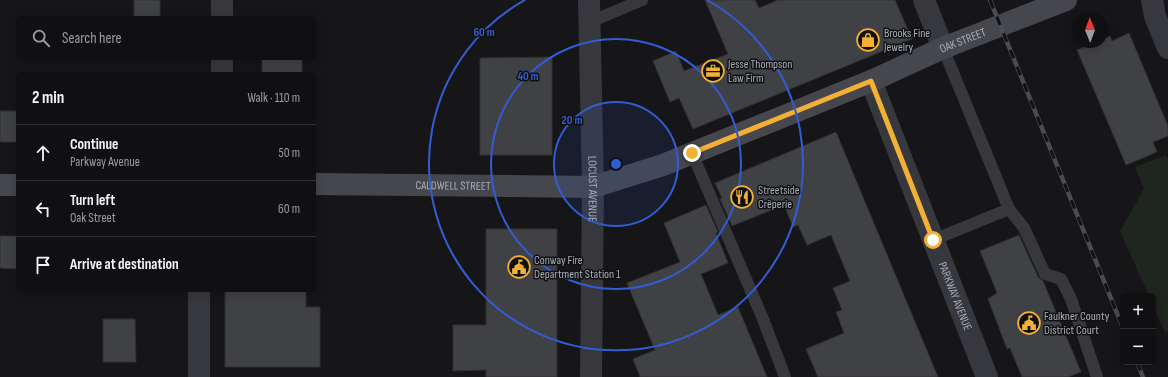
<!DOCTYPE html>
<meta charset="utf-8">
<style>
body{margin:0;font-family:"Sofia Sans Condensed",sans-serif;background:#19191b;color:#f1f3f6}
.controls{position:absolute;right:12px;bottom:12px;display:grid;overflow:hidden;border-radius:6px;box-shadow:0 2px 10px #0003}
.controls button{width:36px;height:36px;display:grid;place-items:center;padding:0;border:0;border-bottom:1px solid #303032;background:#101012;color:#f1f3f6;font:20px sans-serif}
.compass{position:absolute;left:1072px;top:12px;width:36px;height:36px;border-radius:50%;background:#101012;box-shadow:0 2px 10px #0003;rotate:359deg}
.stop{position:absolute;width:12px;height:12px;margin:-9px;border:3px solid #f2b134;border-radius:50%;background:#fff}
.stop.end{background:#f2b134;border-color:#fff;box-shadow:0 1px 4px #0008}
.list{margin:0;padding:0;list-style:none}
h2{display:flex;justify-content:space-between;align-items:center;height:52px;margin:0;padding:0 16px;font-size:17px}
h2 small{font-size:13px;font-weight:400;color:#9c9d9f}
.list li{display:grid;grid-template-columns:26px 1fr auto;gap:12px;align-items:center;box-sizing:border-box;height:56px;padding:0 16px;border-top:1px solid #303032}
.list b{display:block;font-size:15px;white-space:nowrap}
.list p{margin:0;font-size:13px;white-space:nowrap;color:#9c9d9f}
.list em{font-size:13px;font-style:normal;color:#9c9d9f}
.icon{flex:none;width:22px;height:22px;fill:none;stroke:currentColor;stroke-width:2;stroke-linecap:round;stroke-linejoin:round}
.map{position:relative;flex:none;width:1168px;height:377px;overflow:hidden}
.search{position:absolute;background:#101012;box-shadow:0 2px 10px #0003;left:16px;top:16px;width:300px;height:44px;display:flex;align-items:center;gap:10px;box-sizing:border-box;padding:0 14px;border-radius:6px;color:#9c9d9f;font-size:15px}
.panel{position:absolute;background:#101012;box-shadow:0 2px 10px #0003;left:16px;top:72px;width:300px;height:220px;border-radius:6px}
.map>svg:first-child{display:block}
</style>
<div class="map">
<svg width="1168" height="377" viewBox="0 0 1168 377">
<rect width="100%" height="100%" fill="#161618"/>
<!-- green -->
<path fill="#1e261f" d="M1166 155 1168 160V331L1165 332 1153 306V296H1149L1120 231 1144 189 1135 167Z"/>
<!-- building -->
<path fill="#404145" stroke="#303034" d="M134 0H160V18H134Z
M705 0H755L759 8 778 0H895L912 39 693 129 679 98 670 102 653 61 676 51 684 71 728 54Z
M1129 33 1168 126V136L1153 142 1157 152 1126 165 1077 50 1096 42H1102V40L1110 36 1112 41Z
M552 57V155H480V58Z
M262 58H302V74H262Z
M0 111H18V142H0Z
M836 132 938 377H818L806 349 844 333 836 312 842 310 833 288 850 281 831 235 807 245 798 225 793 227 784 205 732 226 720 199 722 198 715 183Z
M706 205 718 232 716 233 728 263 701 274 718 315 738 307 767 377H640L633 359 655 350 627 283 680 262 664 223Z
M486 229H557V377H486V370L453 371V325H486Z
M1019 235 1038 277 1043 281 1081 372 1068 377H1022L1010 348 1007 349 988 299 997 293 980 251Z
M0 236H18V269L0 268Z
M225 290H306V307H320V367H225Z
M103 319H135L136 362H103Z"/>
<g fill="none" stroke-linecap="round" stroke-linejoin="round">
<!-- service -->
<path stroke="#37383d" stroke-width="12" d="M590 22 642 0
M692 153 763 319 785 377
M1009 209 1024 228 1045 274 1061 279 1071 299 1097 377
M933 240 1009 209 943 48"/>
<!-- minor -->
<g stroke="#37383d" stroke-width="22">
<path id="s1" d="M589 0 593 187 591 377"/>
<path d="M924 0 943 48"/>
<path d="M222 18V0"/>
<path d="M222 58V74"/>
<path id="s2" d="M871 81 987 377"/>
<path d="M199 290V377"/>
</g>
<!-- tertiary -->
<path stroke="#37383d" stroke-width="22" d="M1152 0 1155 16 1168 48"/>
<!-- secondary -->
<g stroke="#45474d" stroke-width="22">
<path id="s3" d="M314 184 593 187 663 165 871 81 943 48 1066 0"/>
<path d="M0 185H18"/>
</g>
<!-- rail casing -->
<g stroke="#4a4c52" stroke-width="4.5">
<path id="rail" d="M990 0 1123 328
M1137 362 1143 377"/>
</g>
<!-- rail -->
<use href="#rail" stroke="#111113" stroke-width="3" stroke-dasharray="9" stroke-linecap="butt"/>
</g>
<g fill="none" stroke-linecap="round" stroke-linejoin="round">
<!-- route -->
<path stroke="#f2b134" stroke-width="5" d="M692 153 871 81 933 240"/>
</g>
<!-- distance rings -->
<circle cx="616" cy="164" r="62" fill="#325cd3" fill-opacity=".12"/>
<g fill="none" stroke="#325cd3" stroke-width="2">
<circle cx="616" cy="164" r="62"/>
<circle cx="616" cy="164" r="125"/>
<path d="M707 0A187 187 0 1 1 525 0"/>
</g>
<!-- icons -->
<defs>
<g id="shop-ring" transform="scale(1.15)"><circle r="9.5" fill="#111113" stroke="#f2b134" stroke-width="1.5"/><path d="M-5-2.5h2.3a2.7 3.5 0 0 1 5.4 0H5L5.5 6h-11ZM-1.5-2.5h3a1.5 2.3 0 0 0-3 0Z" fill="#f2b134"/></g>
<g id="office-ring" transform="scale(1.15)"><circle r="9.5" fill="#111113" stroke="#f2b134" stroke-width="1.5"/><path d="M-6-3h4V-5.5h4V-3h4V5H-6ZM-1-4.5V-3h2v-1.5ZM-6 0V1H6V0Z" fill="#f2b134"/></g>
<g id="restaurant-ring" transform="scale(1.15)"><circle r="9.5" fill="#111113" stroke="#f2b134" stroke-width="1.5"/><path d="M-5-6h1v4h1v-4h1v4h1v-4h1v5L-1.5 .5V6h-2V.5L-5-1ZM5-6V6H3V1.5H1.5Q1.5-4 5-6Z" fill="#f2b134"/></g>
<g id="civic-ring" transform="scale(1.15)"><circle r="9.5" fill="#111113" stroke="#f2b134" stroke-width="1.5"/><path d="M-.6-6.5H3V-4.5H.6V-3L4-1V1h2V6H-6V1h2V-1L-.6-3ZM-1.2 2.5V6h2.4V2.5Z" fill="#f2b134"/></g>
</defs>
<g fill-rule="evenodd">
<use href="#shop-ring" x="868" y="40"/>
<use href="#office-ring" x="713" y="71"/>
<use href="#restaurant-ring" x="742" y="197"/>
<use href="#civic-ring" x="519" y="267"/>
<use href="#civic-ring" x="1029" y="323"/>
</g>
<g text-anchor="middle" stroke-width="3" stroke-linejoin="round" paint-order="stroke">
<!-- poi labels -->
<g font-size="12" fill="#a8adb8" stroke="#111113" text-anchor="start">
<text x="884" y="37">Brooks Fine<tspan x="884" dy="14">Jewelry</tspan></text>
<text x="728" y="68">Jesse Thompson<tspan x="728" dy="14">Law Firm</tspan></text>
<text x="758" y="194">Streetside<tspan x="758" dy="14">Crêperie</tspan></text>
<text x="534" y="264">Conway Fire<tspan x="534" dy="14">Department Station 1</tspan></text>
<text x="1044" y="320">Faulkner County<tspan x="1044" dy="14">District Court</tspan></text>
</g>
<!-- street labels -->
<g font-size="12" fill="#a8adb8" stroke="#111113">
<text dy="4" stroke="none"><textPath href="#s3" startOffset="677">OAK STREET</textPath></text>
<text dy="4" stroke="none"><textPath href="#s3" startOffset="139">CALDWELL STREET</textPath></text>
<text dy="4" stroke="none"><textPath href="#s1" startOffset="189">LOCUST AVENUE</textPath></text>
<text dy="4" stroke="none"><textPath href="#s2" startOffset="231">PARKWAY AVENUE</textPath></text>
</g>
</g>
<circle cx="616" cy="164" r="6" fill="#325cd3" stroke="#111113" stroke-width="2"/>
<g font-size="12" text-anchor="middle" font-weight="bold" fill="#325cd3" stroke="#111113" stroke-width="3" stroke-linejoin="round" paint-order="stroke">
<text x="484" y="36">60 m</text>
<text x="528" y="80">40 m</text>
<text x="572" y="124">20 m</text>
</g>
</svg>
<div class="controls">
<button>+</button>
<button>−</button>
</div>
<svg class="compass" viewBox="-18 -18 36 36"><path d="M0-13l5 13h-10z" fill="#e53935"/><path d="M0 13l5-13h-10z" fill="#9c9d9f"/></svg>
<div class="stop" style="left:933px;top:240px"></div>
<div class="stop end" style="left:692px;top:153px"></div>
<div class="search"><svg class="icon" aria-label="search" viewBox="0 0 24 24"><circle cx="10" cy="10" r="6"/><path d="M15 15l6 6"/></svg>Search here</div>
<section class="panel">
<h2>2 min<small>Walk · 110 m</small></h2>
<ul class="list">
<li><svg class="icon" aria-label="ahead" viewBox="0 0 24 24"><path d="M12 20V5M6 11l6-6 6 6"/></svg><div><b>Continue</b><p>Parkway Avenue</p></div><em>50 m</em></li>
<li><svg class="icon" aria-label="left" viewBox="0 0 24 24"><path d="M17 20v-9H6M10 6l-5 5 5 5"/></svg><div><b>Turn left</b><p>Oak Street</p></div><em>60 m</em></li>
<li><svg class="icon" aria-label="arrive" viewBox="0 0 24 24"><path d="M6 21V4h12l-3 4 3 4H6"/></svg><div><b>Arrive at destination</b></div></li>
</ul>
</section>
</div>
